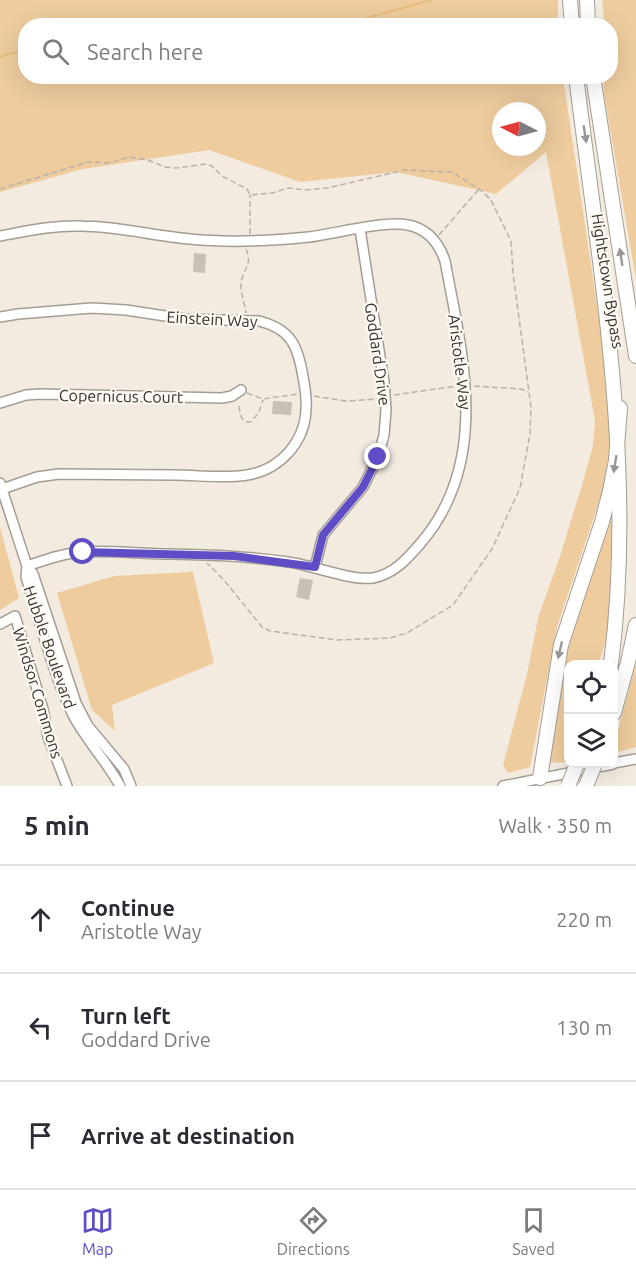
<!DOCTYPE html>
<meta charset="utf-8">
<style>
body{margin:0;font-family:Ubuntu,sans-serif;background:#f7f7f7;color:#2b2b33}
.controls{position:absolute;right:18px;bottom:18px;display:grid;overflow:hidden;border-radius:12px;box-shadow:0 6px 24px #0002}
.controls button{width:54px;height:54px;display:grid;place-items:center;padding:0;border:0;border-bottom:2px solid #e1e1e2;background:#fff;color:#2b2b33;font:30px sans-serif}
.compass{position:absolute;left:492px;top:102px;width:54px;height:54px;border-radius:50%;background:#fff;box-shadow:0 6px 24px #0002;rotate:276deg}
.stop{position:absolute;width:18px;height:18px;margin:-14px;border:4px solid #5f4dc6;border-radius:50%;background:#fff}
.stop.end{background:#5f4dc6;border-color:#fff;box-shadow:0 2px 6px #0008}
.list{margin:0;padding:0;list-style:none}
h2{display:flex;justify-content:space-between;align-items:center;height:78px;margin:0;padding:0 24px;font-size:26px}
h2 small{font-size:20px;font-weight:400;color:#7c7c81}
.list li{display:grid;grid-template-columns:39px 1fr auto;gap:18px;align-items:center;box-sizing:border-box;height:108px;padding:0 24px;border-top:2px solid #e1e1e2}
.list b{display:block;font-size:22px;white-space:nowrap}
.list p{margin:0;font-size:20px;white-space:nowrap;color:#7c7c81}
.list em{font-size:20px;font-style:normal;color:#7c7c81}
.icon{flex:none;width:33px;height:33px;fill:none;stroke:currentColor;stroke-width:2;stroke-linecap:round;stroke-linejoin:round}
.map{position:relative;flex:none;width:636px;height:786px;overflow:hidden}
.search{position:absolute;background:#fff;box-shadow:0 6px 24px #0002;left:18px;right:18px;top:18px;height:66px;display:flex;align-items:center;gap:15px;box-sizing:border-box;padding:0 21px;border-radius:24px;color:#7c7c81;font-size:22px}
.sheet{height:402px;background:#fff}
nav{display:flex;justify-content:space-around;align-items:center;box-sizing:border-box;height:84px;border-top:2px solid #e1e1e2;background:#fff;font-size:16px;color:#7c7c81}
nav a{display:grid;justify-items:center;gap:3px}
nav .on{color:#5f4dc6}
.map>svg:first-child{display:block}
</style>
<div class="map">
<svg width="636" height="786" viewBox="0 0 636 786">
<rect width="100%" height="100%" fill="#f3ebe0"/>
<!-- green -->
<path fill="#eecc9e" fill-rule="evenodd" d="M0 0H558V26H26V76L563 77 605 359 612 432 603 490 557 627 530 767 508 773 503 765 527 674 538 618 560 556 583 482 593 445 595 421 546 152 496 194 396 172 300 182 209 150 83 169 0 192ZM501 111H537V147H501Z
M602 0H636V280L604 93V77L610 76V26L605 25Z
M621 502 606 641 598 664H568V754L566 762 549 763 564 658 600 540Z
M0 527 19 598 0 610Z
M193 572 214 663 112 705 115 731 92 710 57 593 114 576Z
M636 664V747L614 753V745Z"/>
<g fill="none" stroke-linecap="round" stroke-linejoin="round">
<!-- stream -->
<path stroke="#e9bc7d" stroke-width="2" d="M338 26 431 0
M0 57 11 53H26"/>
</g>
<!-- building -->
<path fill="#c8c0b6" d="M194 253 206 254 205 273 193 272Z
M273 401 292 402 291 415 272 414Z
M300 578 313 580 309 600 296 597Z"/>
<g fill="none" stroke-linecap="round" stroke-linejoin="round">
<!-- minor casing -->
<g stroke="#a49d93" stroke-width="12">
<path id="minor" d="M0 236C27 231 54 225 81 226 118 226 154 236 190 239 229 243 270 241 309 237 334 234 386 220 408 225 428 229 439 243 445 261 463 357 491 462 420 544 407 559 394 574 373 578 351 581 312 565 288 562 249 556 210 555 170 554 142 554 112 550 84 552 64 553 45 560 27 566
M0 317 18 314 92 308 126 310 185 319 259 321C291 329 298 346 303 377 305 387 307 398 306 409 305 442 280 470 247 475 224 479 198 475 174 475 136 475 98 474 59 474L37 477 2 489
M0 403 26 395 40 394 222 398 232 396 241 390
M0 483 27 566 33 574 76 703 88 726 124 769 131 786
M27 566 26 577C40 622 52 670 72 713 85 739 106 760 120 786
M315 567 323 535 363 487 378 457 384 435 386 410 384 382 360 229
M0 624 15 616 43 709 48 737 67 786
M614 763 636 759
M503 786 613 764"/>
</g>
<!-- highway casing -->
<g stroke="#a49d93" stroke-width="16">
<path id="highway" d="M570 0 572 26
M587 0 588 26
M576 76C600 271 636 469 611 664
M593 76 636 356
M614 713 628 662 636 625
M540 778 561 645 602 522 610 491 616 460 620 408"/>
</g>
<!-- path -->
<path stroke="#b9b2a9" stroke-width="1.5" stroke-dasharray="6 3" stroke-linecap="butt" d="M0 189 88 162 110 163 129 157 148 160 165 167 176 168 206 164 212 166 222 176 247 189 250 195 272 193 288 188 305 190 327 188 405 170 452 172 482 191 491 200 511 241 513 273 531 407 530 434 520 488 492 549 453 605 407 633 390 638 337 640 270 631 262 627 224 580 207 563
M250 234V195
M439 235 479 189
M246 249C253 266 243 268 241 283 240 292 245 304 246 313
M474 386 521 389 528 392
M247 393 263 399 298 394
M394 395 457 386
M314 396 346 401 378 399
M239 406C240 415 241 423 251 422L259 412 263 400"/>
<!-- minor -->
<use href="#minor" stroke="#fff" stroke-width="9"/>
<!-- highway -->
<use href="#highway" stroke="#fff" stroke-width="14"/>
<!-- highway-bridge casing -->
<g stroke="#a49d93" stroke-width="16" stroke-linecap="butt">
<path id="highway-bridge" d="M568 786 577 764
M586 786 595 764"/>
</g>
<!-- highway-bridge -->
<use href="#highway-bridge" stroke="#fff" stroke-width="14"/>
</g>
<!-- one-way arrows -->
<defs><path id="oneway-solid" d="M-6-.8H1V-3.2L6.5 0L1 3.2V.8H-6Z" transform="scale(1.5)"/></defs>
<g fill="#9a9896">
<use href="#oneway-solid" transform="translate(585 134) rotate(81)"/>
<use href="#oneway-solid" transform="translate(621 257) rotate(-99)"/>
<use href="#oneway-solid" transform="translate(615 464) rotate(99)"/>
<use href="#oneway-solid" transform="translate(560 650) rotate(103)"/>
</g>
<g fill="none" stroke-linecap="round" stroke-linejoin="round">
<!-- route -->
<path stroke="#5f4dc6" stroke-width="8" d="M83 552 234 556 315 567 323 535 363 487 378 457"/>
</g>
<g text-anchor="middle" stroke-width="4.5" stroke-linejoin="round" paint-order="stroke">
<!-- street labels -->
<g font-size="16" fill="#36322e" stroke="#fef9f2">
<text transform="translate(608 281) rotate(81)" y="6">Hightstown Bypass</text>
<text transform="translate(212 319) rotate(3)" y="6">Einstein Way</text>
<text transform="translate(378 354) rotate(82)" y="6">Goddard Drive</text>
<text transform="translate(460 362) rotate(83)" y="6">Aristotle Way</text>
<text transform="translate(121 396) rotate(1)" y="6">Copernicus Court</text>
<text transform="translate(50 647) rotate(71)" y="6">Hubble Boulevard</text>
<text transform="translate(38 693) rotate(73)" y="6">Windsor Commons</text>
</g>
</g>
</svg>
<div class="controls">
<button><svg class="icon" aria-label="locate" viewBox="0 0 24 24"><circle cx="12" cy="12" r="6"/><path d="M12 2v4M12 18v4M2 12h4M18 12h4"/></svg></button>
<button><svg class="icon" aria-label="layers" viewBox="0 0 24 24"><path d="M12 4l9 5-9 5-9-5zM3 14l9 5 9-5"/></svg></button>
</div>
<svg class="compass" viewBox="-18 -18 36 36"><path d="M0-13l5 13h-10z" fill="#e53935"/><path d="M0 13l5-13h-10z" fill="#7c7c81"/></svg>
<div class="stop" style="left:83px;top:552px"></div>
<div class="stop end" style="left:378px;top:457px"></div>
<div class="search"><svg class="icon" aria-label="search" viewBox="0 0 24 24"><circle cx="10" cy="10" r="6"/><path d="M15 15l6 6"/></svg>Search here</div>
</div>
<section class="sheet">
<h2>5 min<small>Walk · 350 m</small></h2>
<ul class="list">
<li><svg class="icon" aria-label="ahead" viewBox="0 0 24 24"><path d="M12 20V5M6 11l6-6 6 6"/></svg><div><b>Continue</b><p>Aristotle Way</p></div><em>220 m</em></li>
<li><svg class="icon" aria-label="left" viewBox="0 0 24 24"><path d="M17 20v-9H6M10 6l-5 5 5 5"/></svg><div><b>Turn left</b><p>Goddard Drive</p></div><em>130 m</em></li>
<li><svg class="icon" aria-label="arrive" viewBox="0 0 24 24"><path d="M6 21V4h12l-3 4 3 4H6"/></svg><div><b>Arrive at destination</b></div></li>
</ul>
</section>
<nav>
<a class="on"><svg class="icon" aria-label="map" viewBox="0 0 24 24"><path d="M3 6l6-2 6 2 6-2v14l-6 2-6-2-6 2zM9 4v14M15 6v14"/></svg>Map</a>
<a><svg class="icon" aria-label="directions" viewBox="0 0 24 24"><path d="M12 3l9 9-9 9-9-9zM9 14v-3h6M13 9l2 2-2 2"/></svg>Directions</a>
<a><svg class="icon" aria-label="saved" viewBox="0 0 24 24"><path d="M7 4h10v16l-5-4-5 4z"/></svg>Saved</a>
</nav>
